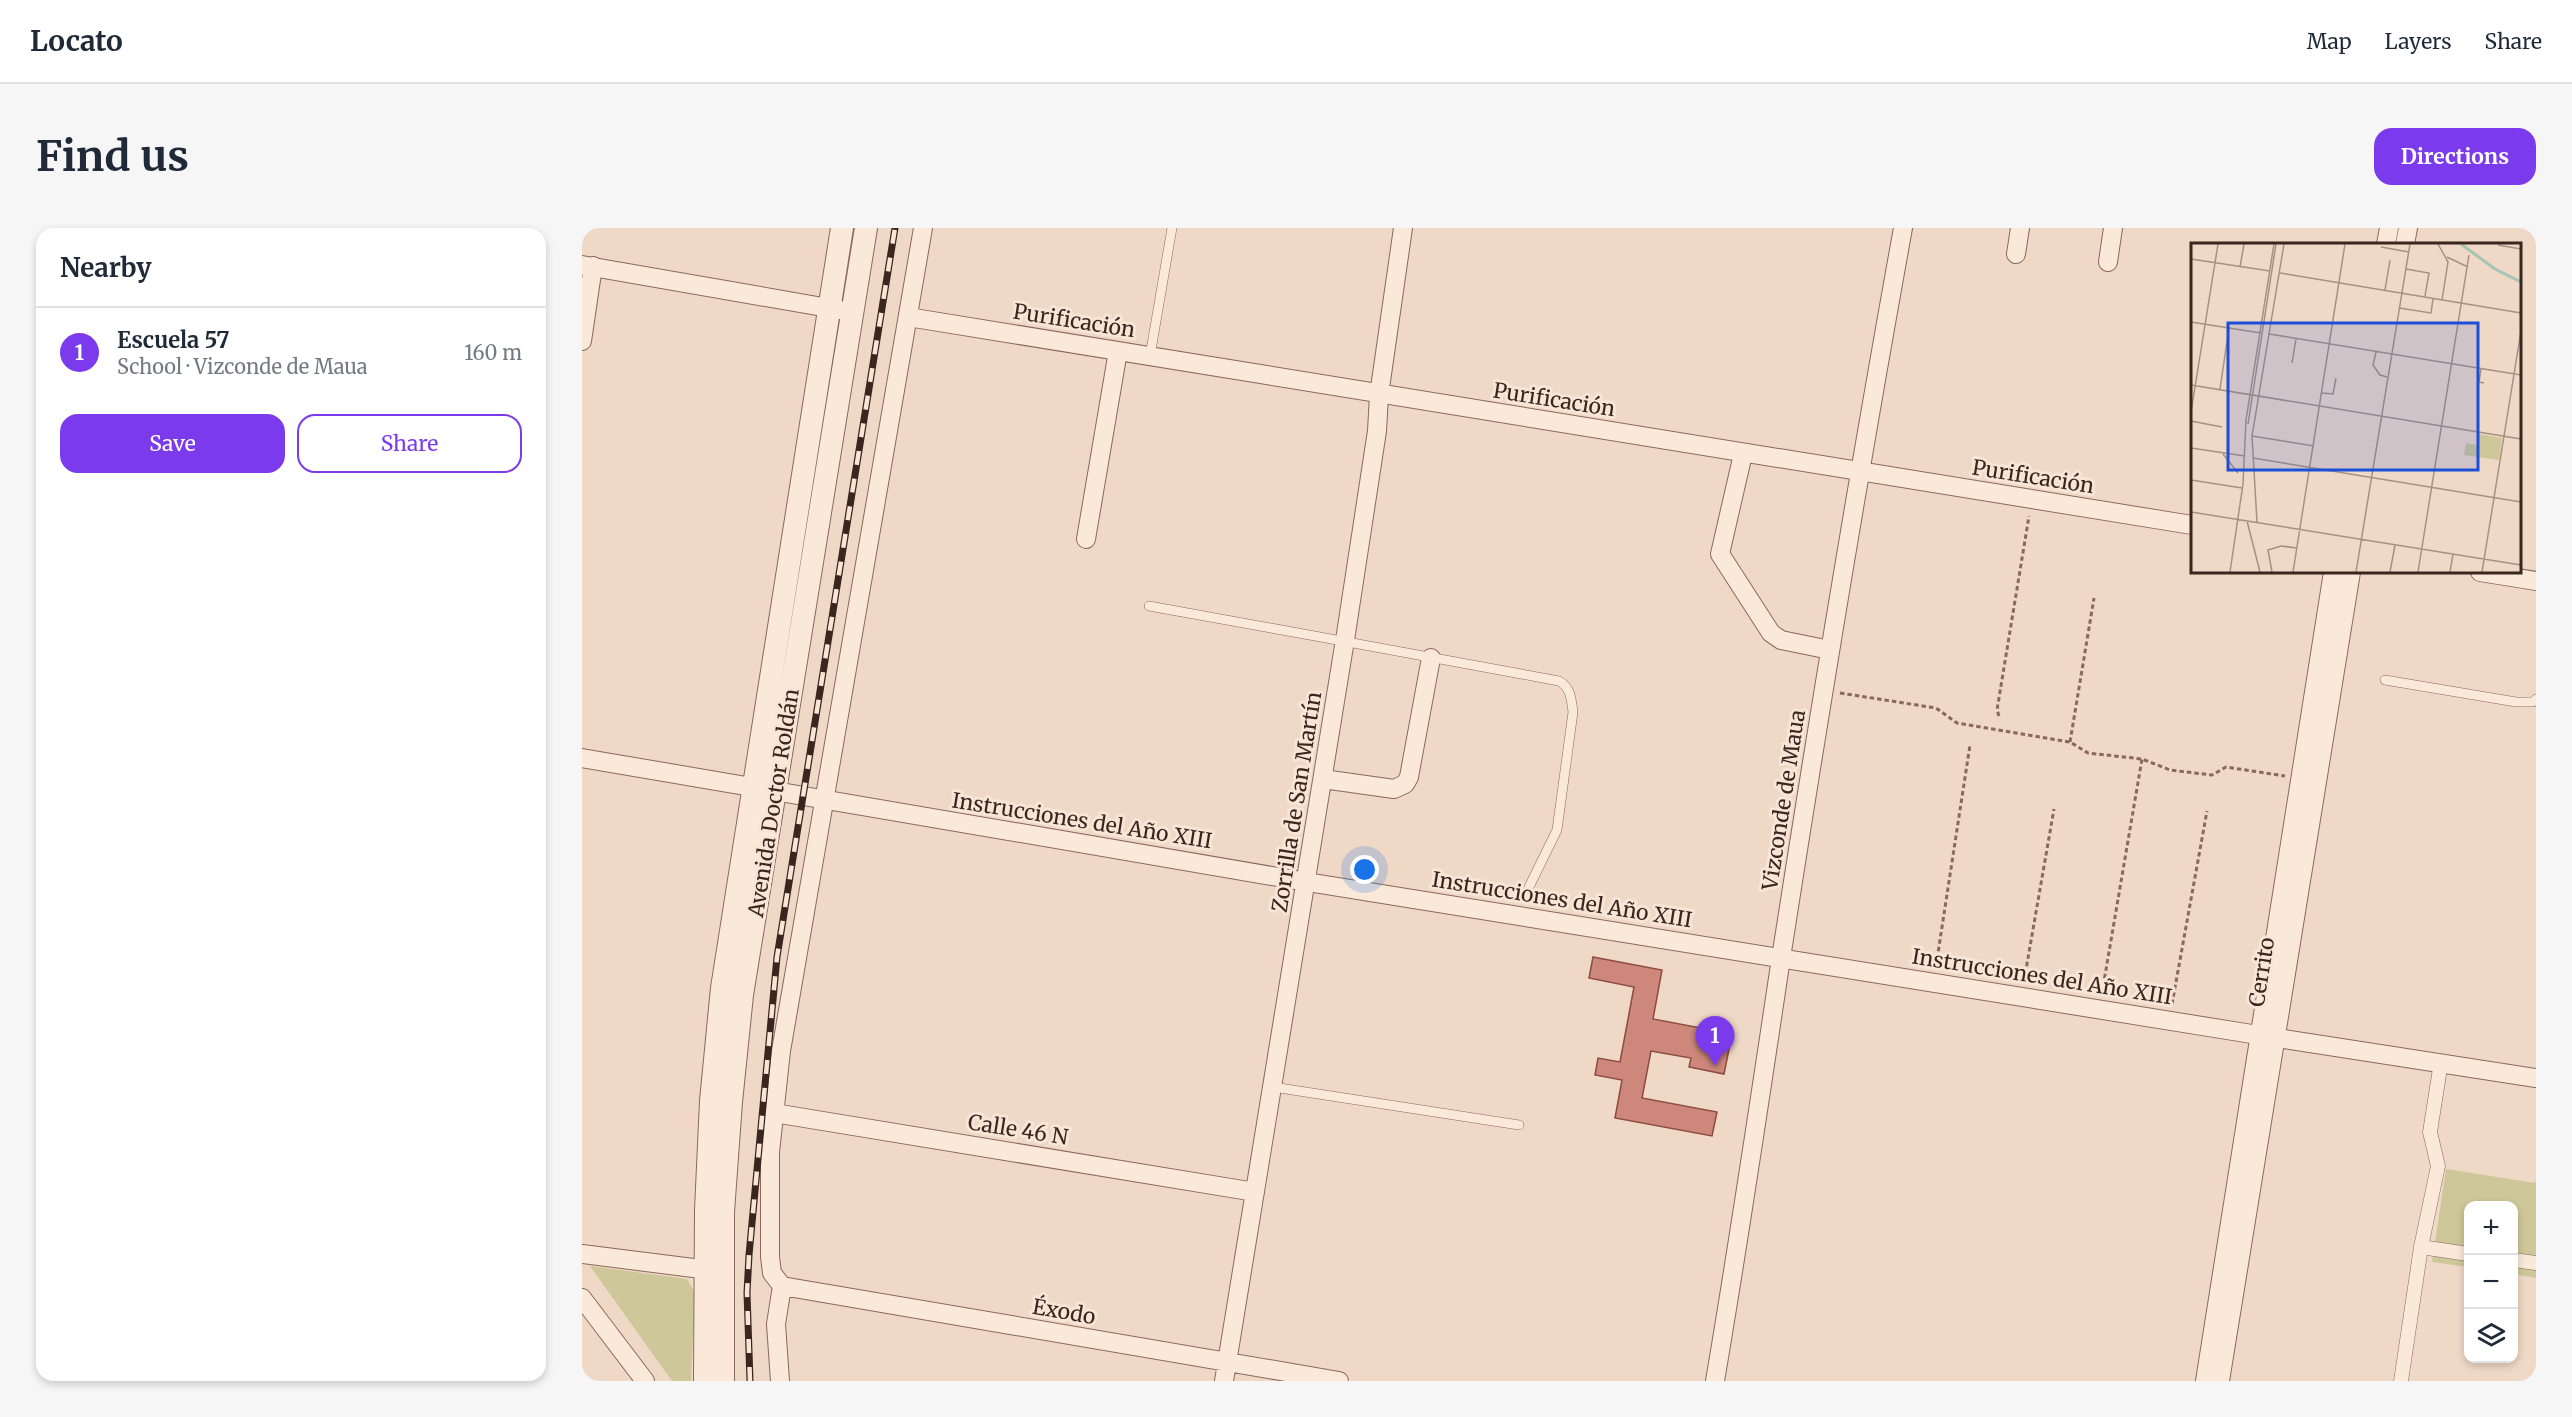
<!DOCTYPE html>
<meta charset="utf-8">
<style>
body{margin:0;font-family:Merriweather,serif;background:#f6f6f7;color:#1f2937}
.controls{position:absolute;right:18px;bottom:18px;display:grid;overflow:hidden;border-radius:12px;box-shadow:0 3px 9px #0003}
.controls button{width:54px;height:54px;display:grid;place-items:center;padding:0;border:0;border-bottom:2px solid #e0e1e3;background:#fff;color:#1f2937;font:30px sans-serif}
.you{position:absolute;left:783px;top:642px;width:21px;height:21px;margin:-15px;border:4px solid #fff;border-radius:50%;background:#1a73e8;box-shadow:0 0 0 9px #1a73e833}
.badge{display:grid;place-items:center;width:39px;height:39px;border-radius:50%;background:#7c3aed;color:#fff;font-size:20px;font-weight:700}
.pin{position:absolute;translate:-50% -50px;filter:drop-shadow(0 2px 3px #0008)}
.pin::after{content:'';position:absolute;top:32px;width:21px;height:18px;background:inherit;clip-path:polygon(0 0,100% 0,50% 100%)}
.list{margin:0;padding:0;list-style:none}
h2{display:flex;justify-content:space-between;align-items:center;height:78px;margin:0;padding:0 24px;font-size:26px}
h2 small{font-size:20px;font-weight:400;color:#747a83}
.list li{display:grid;grid-template-columns:39px 1fr auto;gap:18px;align-items:center;box-sizing:border-box;height:90px;padding:0 24px;border-top:2px solid #e0e1e3}
.list b{display:block;font-size:22px;white-space:nowrap}
.list p{margin:0;font-size:20px;white-space:nowrap;color:#747a83}
.list em{font-size:20px;font-style:normal;color:#747a83}
.actions{display:flex;gap:12px;padding:18px 24px}
.actions a{flex:1;padding:14px 0;border:2px solid #7c3aed;border-radius:18px;text-align:center;font-size:21px;color:#7c3aed}
.actions .main{background:#7c3aed;color:#fff}
.icon{flex:none;width:33px;height:33px;fill:none;stroke:currentColor;stroke-width:2;stroke-linecap:round;stroke-linejoin:round}
.map{position:relative;flex:none;width:1954px;height:1153px;overflow:hidden;border-radius:18px}
header{display:flex;align-items:center;gap:36px;box-sizing:border-box;height:84px;padding:0 30px;background:#fff;border-bottom:2px solid #e0e1e3}
header strong{font-size:28px}
nav{display:flex;gap:33px;margin-inline-start:auto;font-size:21px}
.intro{display:flex;align-items:center;justify-content:space-between;box-sizing:border-box;height:144px;padding:0 36px}
h1{margin:0;font-size:42px}
.button{padding:15px 27px;border-radius:18px;background:#7c3aed;color:#fff;font-size:21px;font-weight:700}
main{display:flex;gap:36px;padding:0 36px}
aside{flex:1;background:#fff;border-radius:18px;box-shadow:0 3px 9px #0003}
.map>svg:first-child{display:block}
</style>
<header>
<strong>Locato</strong>
<nav><a>Map</a><a>Layers</a><a>Share</a></nav>
</header>
<div class="intro"><h1>Find us</h1><a class="button">Directions</a></div>
<main>
<aside>
<h2>Nearby<small></small></h2>
<ul class="list">
<li><span class="badge">1</span><div><b>Escuela 57</b><p>School · Vizconde de Maua</p></div><em>160 m</em></li>
</ul>
<div class="actions"><a class="main">Save</a><a>Share</a></div>
</aside>
<div class="map">
<svg width="1954" height="1153" viewBox="0 0 1954 1153">
<rect width="100%" height="100%" fill="#efd8c6"/>
<!-- green -->
<path fill="#cec799" d="M1864 941 1953 955 1954 951V1050L1932 1046V978H1886V1039L1850 1034Z
M8 1038 105 1051 113 1065 109 1153H90Z"/>
<!-- building -->
<path fill="#ce887b" stroke="#8b4b40" stroke-width="1.5" d="M1011 729 1080 742 1071 791 1135 803 1133 813 1148 816 1142 846 1107 839 1109 830 1069 823 1060 870 1135 884 1130 908 1033 890 1040 852 1013 847 1016 830 1038 834 1052 759 1007 750Z"/>
<g fill="none" stroke-linecap="round" stroke-linejoin="round">
<!-- service casing -->
<g stroke="#8b685b" stroke-width="10">
<path id="service" d="M568 128 590 0
M567 378C704 402 840 428 977 453 989 460 989 470 991 484L975 602 947 659
M1803 452 1934 474H1951L1954 471
M691 859 937 897"/>
</g>
<!-- pedestrian casing -->
<g stroke="#8b685b" stroke-width="15">
<path id="pedestrian" d="M1839 1019 1886 1026
M1932 1032 1954 1035
M1819 1153 1839 1019 1856 938 1848 904 1859 834"/>
</g>
<!-- minor casing -->
<g stroke="#8b685b" stroke-width="20">
<path id="minor" d="M1804 16 1807 0
M1823 16 1826 0
M1434 26 1438 0
M1526 34 1531 0
M0 37 258 82
M326 89 1610 297
M0 113 11 38
M1161 226 1138 326 1189 405 1199 412 1248 422
M504 311 536 123
M1898 344 1954 353
M0 530 725 654 1676 807 1954 850
M741 551 812 561 823 556 827 549 849 430
M192 885 673 964
M0 1026 135 1043
M200 1058 190 1045 188 1029V924L199 823 341 0
M200 1058 757 1153
M0 1070 63 1153
M198 1153 194 1096 200 1058
M642 1153 763 412 795 203 797 167 821 0
M1133 1153C1157 1012 1178 871 1199 730 1237 486 1277 243 1321 0
M1623 1153 1751 344
M1638 1153 1769 344"/>
</g>
<!-- tertiary casing -->
<g stroke="#8b685b" stroke-width="24">
<path id="tertiary" d="M123 1153 124 982 129 873 140 760 260 0
M141 1153V984L149 874 160 767 284 0"/>
</g>
<!-- path -->
<path stroke="#8b685b" stroke-width="3" stroke-dasharray="4.5 3" stroke-linecap="butt" d="M1258 465 1354 480 1375 495 1488 514 1506 525 1560 531 1588 542 1630 547 1644 539 1703 548
M1417 488 1415 482 1447 288
M1488 514 1512 370
M1354 738 1388 517
M1442 753 1472 581
M1520 765 1560 531
M1590 776 1625 583"/>
<!-- service -->
<use href="#service" stroke="#fae8d9" stroke-width="9"/>
<!-- pedestrian -->
<use href="#pedestrian" stroke="#fae8d9" stroke-width="14"/>
<!-- minor -->
<use href="#minor" stroke="#fae8d9" stroke-width="18"/>
<!-- tertiary -->
<use href="#tertiary" stroke="#fae8d9" stroke-width="22"/>
<!-- rail casing -->
<g stroke="#3b251f" stroke-width="7">
<path id="rail" d="M168 1153 165 1065 167 1027 195 729 313 0"/>
</g>
<!-- rail -->
<use href="#rail" stroke="#f7e5d6" stroke-width="4.5" stroke-dasharray="14" stroke-linecap="butt"/>
</g>
<g text-anchor="middle" stroke-width="6" stroke-linejoin="round" paint-order="stroke">
<!-- street labels -->
<g font-size="21" fill="#3b251f" stroke="#f7e5d6">
<text transform="translate(492 93) rotate(9)" y="7">Purificación</text>
<text transform="translate(972 172) rotate(9)" y="7">Purificación</text>
<text transform="translate(1451 249) rotate(9)" y="7">Purificación</text>
<text transform="translate(1202 572) rotate(-81)" y="7">Vizconde de Maua</text>
<text transform="translate(715 574) rotate(-81)" y="7">Zorrilla de San Martín</text>
<text transform="translate(192 575) rotate(-81)" y="7">Avenida Doctor Roldán</text>
<text transform="translate(500 593) rotate(9)" y="7">Instrucciones del Año XIII</text>
<text transform="translate(980 672) rotate(9)" y="7">Instrucciones del Año XIII</text>
<text transform="translate(1680 744) rotate(-81)" y="7">Cerrito</text>
<text transform="translate(1460 749) rotate(9)" y="7">Instrucciones del Año XIII</text>
<text transform="translate(436 902) rotate(9)" y="7">Calle 46 N</text>
<text transform="translate(482 1084) rotate(10)" y="7">Éxodo</text>
</g>
</g>
<!-- overview -->
<g transform="translate(1609 15)">
<rect width="330" height="330" fill="#efd8c6"/>
<path d="M288 191 311 195 308 217 273 212 275 200 286 202Z" fill="#cec799"/>
<path fill="none" stroke="#a7c3b4" stroke-width="3" d="M270 1 304 26 330 39"/>
<path fill="none" stroke="#a79083" stroke-width="1.5" d="M247 1 257 19 251 57M307 2 330 6M190 4 218 9M256 14 277 24M0 16 79 28M49 24 53 1M215 26 238 30 234 53M89 30 330 70M194 47 199 17M208 65 240 70 242 56M0 79 70 90M78 91 330 132M185 109 182 122 189 132 196 134M101 120 105 96M290 126 288 139 293 140M0 142 330 196M29 146 38 85M131 150 142 151 145 135M0 169 27 1M0 178 31 184M57 181 85 1M61 193 123 203M0 205 54 213M32 211 47 230M62 215 330 259M0 237 51 245M0 269 330 322M56 278 69 329M66 279 61 193 93 1M39 329 52 241 55 177 83 1M81 329 77 307 90 303 106 305M102 329 154 1M165 329 219 1M199 329 204 302M227 329 278 12M259 329 262 311M291 329 330 88"/>
<path fill="#1d4ed8" fill-opacity="0.15" stroke="#1d4ed8" stroke-width="3" d="M37 80H287V227H37Z"/>
<rect width="330" height="330" fill="none" stroke="#3b251f" stroke-width="3"/>
</g>
</svg>
<div class="controls">
<button>+</button>
<button>−</button>
<button><svg class="icon" aria-label="layers" viewBox="0 0 24 24"><path d="M12 4l9 5-9 5-9-5zM3 14l9 5 9-5"/></svg></button>
</div>
<div class="you"></div>
<div class="pin badge" style="left:1133px;top:838px">1</div>
</div>
</main>
